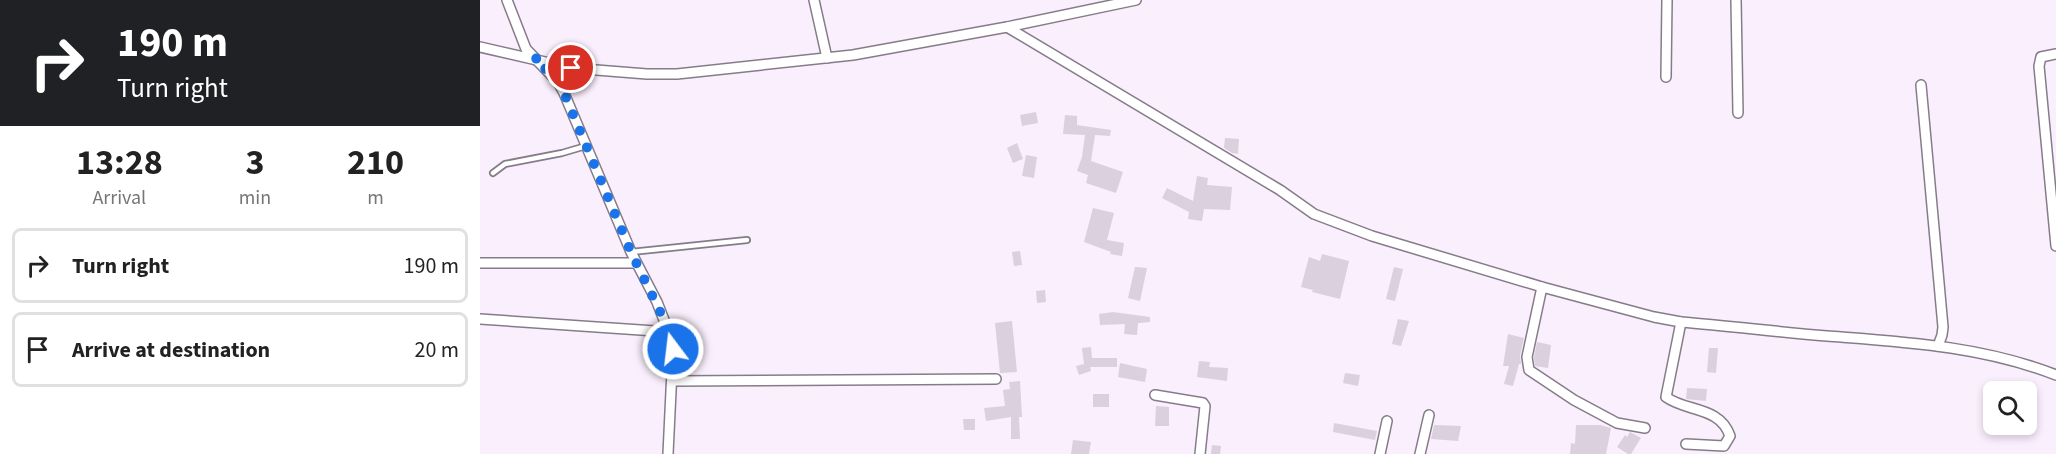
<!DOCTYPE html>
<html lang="en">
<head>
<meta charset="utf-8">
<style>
  :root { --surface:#fff; --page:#f6f6f6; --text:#222; --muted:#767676; --line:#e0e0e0 }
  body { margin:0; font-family:"Source Sans 3",sans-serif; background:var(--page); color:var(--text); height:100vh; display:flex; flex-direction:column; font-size:22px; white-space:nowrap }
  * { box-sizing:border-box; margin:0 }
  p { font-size:20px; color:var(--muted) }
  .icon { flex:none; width:33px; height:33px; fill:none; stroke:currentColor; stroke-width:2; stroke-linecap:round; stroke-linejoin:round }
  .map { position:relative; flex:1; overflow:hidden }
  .details { display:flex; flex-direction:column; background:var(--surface); width:480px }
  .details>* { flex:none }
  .hud { background:#202124; color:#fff; overflow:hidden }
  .fabs { position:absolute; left:1503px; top:381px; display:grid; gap:12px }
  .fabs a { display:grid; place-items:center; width:54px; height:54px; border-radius:9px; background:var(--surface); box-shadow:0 3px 9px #0003; font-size:30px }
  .pin { position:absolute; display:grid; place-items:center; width:51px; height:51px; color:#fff; margin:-26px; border:3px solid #fff; border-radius:50%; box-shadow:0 2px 6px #0007 }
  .me { position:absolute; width:66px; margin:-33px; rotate:345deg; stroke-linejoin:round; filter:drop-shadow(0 0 4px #0008) }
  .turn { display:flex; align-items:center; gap:21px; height:126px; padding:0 18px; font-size:27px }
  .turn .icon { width:78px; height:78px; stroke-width:2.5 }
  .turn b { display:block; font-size:42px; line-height:51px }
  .eta { display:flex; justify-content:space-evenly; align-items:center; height:102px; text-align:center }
  .eta b { font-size:36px; font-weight:700; line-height:42px }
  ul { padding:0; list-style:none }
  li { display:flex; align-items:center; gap:18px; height:75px; margin:0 12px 9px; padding:0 6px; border:3px solid var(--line); border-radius:9px }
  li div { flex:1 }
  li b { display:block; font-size:22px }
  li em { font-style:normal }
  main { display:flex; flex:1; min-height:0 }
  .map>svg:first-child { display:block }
</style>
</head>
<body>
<main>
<section class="details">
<div class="hud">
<div class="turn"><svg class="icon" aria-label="right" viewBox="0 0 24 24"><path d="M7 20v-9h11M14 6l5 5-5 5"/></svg><div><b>190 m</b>Turn right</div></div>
</div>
<div class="eta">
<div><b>13:28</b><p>Arrival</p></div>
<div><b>3</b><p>min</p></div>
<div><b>210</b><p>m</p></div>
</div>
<ul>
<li><svg class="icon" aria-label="right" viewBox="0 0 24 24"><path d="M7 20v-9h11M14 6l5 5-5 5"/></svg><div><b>Turn right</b></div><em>190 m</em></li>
<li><svg class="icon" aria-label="arrive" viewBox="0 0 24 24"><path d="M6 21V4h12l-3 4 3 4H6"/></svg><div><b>Arrive at destination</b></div><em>20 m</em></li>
</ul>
</section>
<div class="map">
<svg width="1576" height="454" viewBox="0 0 1576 454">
  <rect width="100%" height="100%" fill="#faeffd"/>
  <!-- building -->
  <g fill="#dad0de">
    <polygon points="556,112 558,123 542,126 540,115"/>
    <polygon points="585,115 597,116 597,125 631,130 630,136 615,135 611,161 643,172 636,193 606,183 608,175 597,171 602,157 605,135 583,134"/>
    <polygon points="745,138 759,139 758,154 752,153 744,148"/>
    <polygon points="537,143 543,159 533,163 527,148"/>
    <polygon points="546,155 557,157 554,178 542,176"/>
    <polygon points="717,176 728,178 727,185 752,187 750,210 724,209 722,221 708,219 709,212 682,198 687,188 713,201"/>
    <polygon points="613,208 634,213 627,240 644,243 642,256 630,254 631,252 604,242"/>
    <polygon points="540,251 542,265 534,266 532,252"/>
    <polygon points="842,254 869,261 860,299 832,292 833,290 821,287 829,257 840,261"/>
    <polygon points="655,267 667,268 660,301 648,298"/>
    <polygon points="914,267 923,269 915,301 906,299"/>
    <polygon points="565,290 566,302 557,303 556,291"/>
    <polygon points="633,312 670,317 670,322 658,323 657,335 644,334 645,324 620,325 619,314"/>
    <polygon points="918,319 929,321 921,346 912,344"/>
    <polygon points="532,321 537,372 520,373 515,323"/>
    <polygon points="1028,334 1044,338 1040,356 1041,364 1039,364 1033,386 1024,384 1029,366 1023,366"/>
    <polygon points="1057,342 1071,345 1068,368 1055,366 1054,357"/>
    <polygon points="611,347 612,358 637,358 637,367 610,367 611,371 599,375 596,366 604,364 602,348"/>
    <polygon points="1229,348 1238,348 1236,373 1227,372"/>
    <polygon points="719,361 730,362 729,367 748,368 747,381 717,377"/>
    <polygon points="640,363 667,369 665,382 638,377"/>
    <polygon points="865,373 880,375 878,386 863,383"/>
    <polygon points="540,381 542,417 539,417 540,439 531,439 531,417 506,421 504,408 525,406 523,390 530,389 529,382"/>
    <polygon points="1207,388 1227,389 1226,401 1206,399"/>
    <rect x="613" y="394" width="16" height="13"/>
    <polygon points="676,406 689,407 689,426 675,426"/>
    <polygon points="483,419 495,419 495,430 484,430"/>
    <polygon points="854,423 897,431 895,440 853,432"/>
    <polygon points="954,425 981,426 978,441 951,439"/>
    <polygon points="1096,425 1120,425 1131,428 1126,454 1090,454 1091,443 1095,444"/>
    <polygon points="1150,432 1161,438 1151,454 1148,454 1137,447 1145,435 1147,437"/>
    <polygon points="593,440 611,442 609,454 591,454"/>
    <polygon points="732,445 741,446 740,454 731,454"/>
  </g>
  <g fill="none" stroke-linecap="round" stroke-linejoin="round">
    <!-- service casing -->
    <g stroke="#867c89" stroke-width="8">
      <g id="service">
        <polyline points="13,173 25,164 82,153 106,146"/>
        <polyline points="151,252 267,240"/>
      </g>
    </g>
    <!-- minor casing -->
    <g stroke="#867c89" stroke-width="12">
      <g id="minor">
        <polyline points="27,0 46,49 78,82 84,93 151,252 177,302 191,338 193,349 188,454"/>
        <polyline points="334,0 347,58"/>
        <polyline points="1256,0 1258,113"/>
        <path d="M527,27l273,163 34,24 58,22 170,51 112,30 27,5c49,4 97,10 146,14 78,6 155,10 229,39"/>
        <polyline points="0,47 91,68 167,74 197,74 373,55 527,27 656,0"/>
        <polyline points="1576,54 1561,57 1559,66 1576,246"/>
        <polyline points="1186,77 1187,0"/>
        <polyline points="1441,85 1463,327 1462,335 1458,346"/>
        <polyline points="0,263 156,263"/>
        <polyline points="1062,287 1047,357 1049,370 1094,400 1137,423 1165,428"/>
        <polyline points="0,319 190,332"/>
        <path d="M1201,322l-15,75c20,15 54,9 64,39l-6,10 -38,-2"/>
        <polyline points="192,381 516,379"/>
        <polyline points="675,395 723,403 725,406 720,454"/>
        <polyline points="900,454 907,421"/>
        <polyline points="940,454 949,415"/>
      </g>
    </g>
    <!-- service -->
    <use href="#service" stroke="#fff" stroke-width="4.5"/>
    <!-- minor -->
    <use href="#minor" stroke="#fff" stroke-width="9"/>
  </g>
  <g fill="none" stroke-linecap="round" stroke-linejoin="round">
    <!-- route -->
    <polyline stroke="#1a73e8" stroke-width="10" stroke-dasharray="0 18" points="91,68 54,58 78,81 84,93 151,252 186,324 193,349"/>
  </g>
</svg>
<div class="fabs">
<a><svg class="icon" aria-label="search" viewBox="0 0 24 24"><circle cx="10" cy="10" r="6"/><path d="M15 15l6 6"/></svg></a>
</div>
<div class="pin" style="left:91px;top:68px;background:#d93025"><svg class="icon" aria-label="arrive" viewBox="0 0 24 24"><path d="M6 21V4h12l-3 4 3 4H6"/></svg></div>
<svg class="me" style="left:193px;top:349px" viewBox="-20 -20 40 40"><circle r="17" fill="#1a73e8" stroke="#fff" stroke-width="3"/><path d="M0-11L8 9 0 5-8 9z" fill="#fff"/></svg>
</div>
</main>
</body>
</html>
